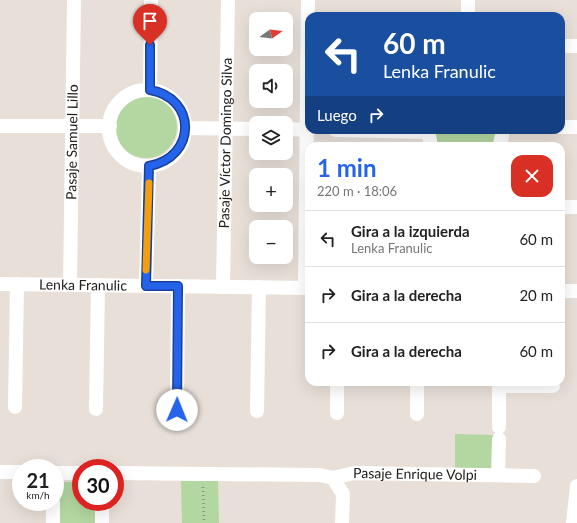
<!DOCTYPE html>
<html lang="es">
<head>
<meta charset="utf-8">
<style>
  :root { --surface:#fff; --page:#f2f2f2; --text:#222; --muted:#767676; --line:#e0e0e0; --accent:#2563eb }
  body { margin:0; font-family:Lato,sans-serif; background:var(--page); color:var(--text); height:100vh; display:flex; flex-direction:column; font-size:15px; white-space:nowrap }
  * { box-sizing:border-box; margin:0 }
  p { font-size:13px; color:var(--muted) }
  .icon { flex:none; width:22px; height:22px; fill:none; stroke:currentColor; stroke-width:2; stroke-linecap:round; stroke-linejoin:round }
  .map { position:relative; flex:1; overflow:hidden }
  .details { position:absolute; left:305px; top:142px; width:260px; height:244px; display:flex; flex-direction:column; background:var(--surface); border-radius:12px; box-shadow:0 4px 16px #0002 }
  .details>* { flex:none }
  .hud { position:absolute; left:305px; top:12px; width:260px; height:122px; border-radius:12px; box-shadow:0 4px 16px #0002; background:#1a4fa0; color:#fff; overflow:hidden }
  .needle { width:26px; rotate:76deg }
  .tools { position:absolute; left:249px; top:12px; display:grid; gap:8px }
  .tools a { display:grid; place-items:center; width:44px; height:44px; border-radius:8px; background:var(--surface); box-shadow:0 4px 16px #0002; font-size:20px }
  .speed { position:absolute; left:12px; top:459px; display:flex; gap:8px; font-size:20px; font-weight:700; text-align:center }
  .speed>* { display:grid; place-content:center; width:52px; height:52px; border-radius:50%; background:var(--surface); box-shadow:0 4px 16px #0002; line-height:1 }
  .speed small { font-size:10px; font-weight:400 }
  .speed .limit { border:6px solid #d22; background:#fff; color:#111 }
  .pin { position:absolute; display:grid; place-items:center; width:34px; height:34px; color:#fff; margin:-41px -17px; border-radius:50% 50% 50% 0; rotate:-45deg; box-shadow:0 0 4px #0007 }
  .pin .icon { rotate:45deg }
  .me { position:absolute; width:44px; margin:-22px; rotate:1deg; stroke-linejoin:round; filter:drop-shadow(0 0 3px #0008) }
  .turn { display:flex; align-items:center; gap:14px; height:84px; padding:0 12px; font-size:18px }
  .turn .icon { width:52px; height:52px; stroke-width:2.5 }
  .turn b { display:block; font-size:28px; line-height:34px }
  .then { display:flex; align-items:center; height:38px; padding:0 12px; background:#0003; gap:8px; font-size:15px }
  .round { display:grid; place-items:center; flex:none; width:42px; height:42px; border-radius:12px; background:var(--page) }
  .headline { display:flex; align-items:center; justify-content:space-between; height:68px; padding:0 12px }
  h1 { font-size:24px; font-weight:700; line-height:30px; color:var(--accent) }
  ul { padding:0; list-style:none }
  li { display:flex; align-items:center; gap:12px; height:56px; padding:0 12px; border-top:1px solid var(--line) }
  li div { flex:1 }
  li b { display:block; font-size:15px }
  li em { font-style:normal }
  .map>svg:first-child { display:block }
</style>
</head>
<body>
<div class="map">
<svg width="577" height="523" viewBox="0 0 577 523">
  <rect width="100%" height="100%" fill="#e8dfd8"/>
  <!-- green -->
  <g fill="#b3d7a0">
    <circle cx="146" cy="127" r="31"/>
    <polygon points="433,130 496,130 492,146 437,146"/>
    <polygon points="455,434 495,435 494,472 455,471"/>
    <polygon points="181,481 218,481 219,523 182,523"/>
    <polygon points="59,482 81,482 81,502 96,502 96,523 59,523"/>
  </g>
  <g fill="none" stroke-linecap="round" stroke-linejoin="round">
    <!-- path -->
    <polyline stroke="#958f8a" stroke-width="2.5" stroke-dasharray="1 3" stroke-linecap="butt" points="203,487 204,523"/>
    <!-- minor -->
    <g stroke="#fff" stroke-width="14">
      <polyline points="468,16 468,0"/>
      <polyline points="561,46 577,46"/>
      <polyline points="150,90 151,0"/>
      <circle cx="147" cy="128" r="38"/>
      <polyline points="0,126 110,126"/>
      <polyline points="561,127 577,127"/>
      <polyline points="185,128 256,129"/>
      <polyline points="286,129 309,130"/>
      <polyline points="335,130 427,132"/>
      <polyline points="428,130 431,146"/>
      <polyline points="500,146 503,130"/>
      <polyline points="561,207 577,207"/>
      <path id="s1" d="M0,284l309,4"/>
      <path id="s2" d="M70,285l4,-285"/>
      <polyline points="146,286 149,166"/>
      <path id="s3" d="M223,287l5,-287"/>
      <polyline points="305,288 308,0"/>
      <polyline points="561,291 577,291"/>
      <polyline points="499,386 553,386"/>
      <polyline points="15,407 17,284"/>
      <polyline points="96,409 98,285"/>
      <polyline points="177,410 178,286"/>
      <polyline points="257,411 259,287"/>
      <polyline points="337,413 337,382"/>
      <polyline points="417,414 417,382"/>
      <polyline points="499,427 499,382"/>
      <polyline points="0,472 21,472"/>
      <polyline points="55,473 81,473"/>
      <path id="s4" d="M115,473l205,2 13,3 21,-5 180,3"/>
      <polyline points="498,475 499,439"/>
      <polyline points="333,478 343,494 342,523"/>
      <polyline points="53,523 53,502"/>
      <polyline points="102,523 102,502"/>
      <polyline points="573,523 577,486"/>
    </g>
  </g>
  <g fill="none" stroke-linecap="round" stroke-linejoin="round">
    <!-- route casing -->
    <g stroke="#184099" stroke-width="10">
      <path id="route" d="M150,45v45c47,8 47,67 -1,76l-3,120h32l-1,124"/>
    </g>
    <!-- route -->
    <use href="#route" stroke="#2563eb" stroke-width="7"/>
    <!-- slow -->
    <polyline stroke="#f59e0b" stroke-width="7" points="146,270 149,183"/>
  </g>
  <g text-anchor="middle" stroke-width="3" stroke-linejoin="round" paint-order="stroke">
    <!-- street labels -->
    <g font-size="14" fill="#23201e" stroke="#fff">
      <text dy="5" stroke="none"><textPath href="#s2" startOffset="143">Pasaje Samuel Lillo</textPath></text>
      <text dy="5" stroke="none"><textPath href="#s3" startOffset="144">Pasaje Víctor Domingo Silva</textPath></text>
      <text dy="5" stroke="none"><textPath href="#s1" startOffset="83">Lenka Franulic</textPath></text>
      <text dy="5" stroke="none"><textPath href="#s4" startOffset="301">Pasaje Enrique Volpi</textPath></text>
    </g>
  </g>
</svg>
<div class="tools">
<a><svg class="needle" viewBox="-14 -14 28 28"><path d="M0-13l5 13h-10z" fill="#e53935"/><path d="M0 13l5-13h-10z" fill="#767676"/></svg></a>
<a><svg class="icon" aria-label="sound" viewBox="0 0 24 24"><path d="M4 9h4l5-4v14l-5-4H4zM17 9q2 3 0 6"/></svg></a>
<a><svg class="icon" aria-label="layers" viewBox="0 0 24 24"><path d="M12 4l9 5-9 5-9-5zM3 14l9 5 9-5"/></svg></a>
<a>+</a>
<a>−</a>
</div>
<div class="speed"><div>21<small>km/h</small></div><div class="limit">30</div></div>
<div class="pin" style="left:150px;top:45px;background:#d93025"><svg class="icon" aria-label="arrive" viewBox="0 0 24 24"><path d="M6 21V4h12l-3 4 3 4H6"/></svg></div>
<svg class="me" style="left:177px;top:410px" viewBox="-20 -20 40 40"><circle r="19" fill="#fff"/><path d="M0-13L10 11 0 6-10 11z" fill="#2563eb"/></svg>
<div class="hud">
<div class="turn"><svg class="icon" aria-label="left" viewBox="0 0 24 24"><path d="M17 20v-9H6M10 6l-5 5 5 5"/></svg><div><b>60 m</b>Lenka Franulic</div></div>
<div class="then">Luego<svg class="icon" aria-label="right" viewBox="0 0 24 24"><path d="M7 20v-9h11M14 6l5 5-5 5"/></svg></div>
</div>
<section class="details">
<div class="headline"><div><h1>1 min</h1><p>220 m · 18:06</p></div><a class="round" style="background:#d93025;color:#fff"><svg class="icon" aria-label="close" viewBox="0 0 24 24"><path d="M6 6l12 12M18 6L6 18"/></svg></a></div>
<ul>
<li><svg class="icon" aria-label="left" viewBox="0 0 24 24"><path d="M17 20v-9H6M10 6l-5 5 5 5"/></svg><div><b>Gira a la izquierda</b><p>Lenka Franulic</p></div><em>60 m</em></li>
<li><svg class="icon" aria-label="right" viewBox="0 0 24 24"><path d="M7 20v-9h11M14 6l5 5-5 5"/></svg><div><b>Gira a la derecha</b></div><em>20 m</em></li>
<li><svg class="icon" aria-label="right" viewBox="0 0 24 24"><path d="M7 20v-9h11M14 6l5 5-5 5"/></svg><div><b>Gira a la derecha</b></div><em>60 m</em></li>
</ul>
</section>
</div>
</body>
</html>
